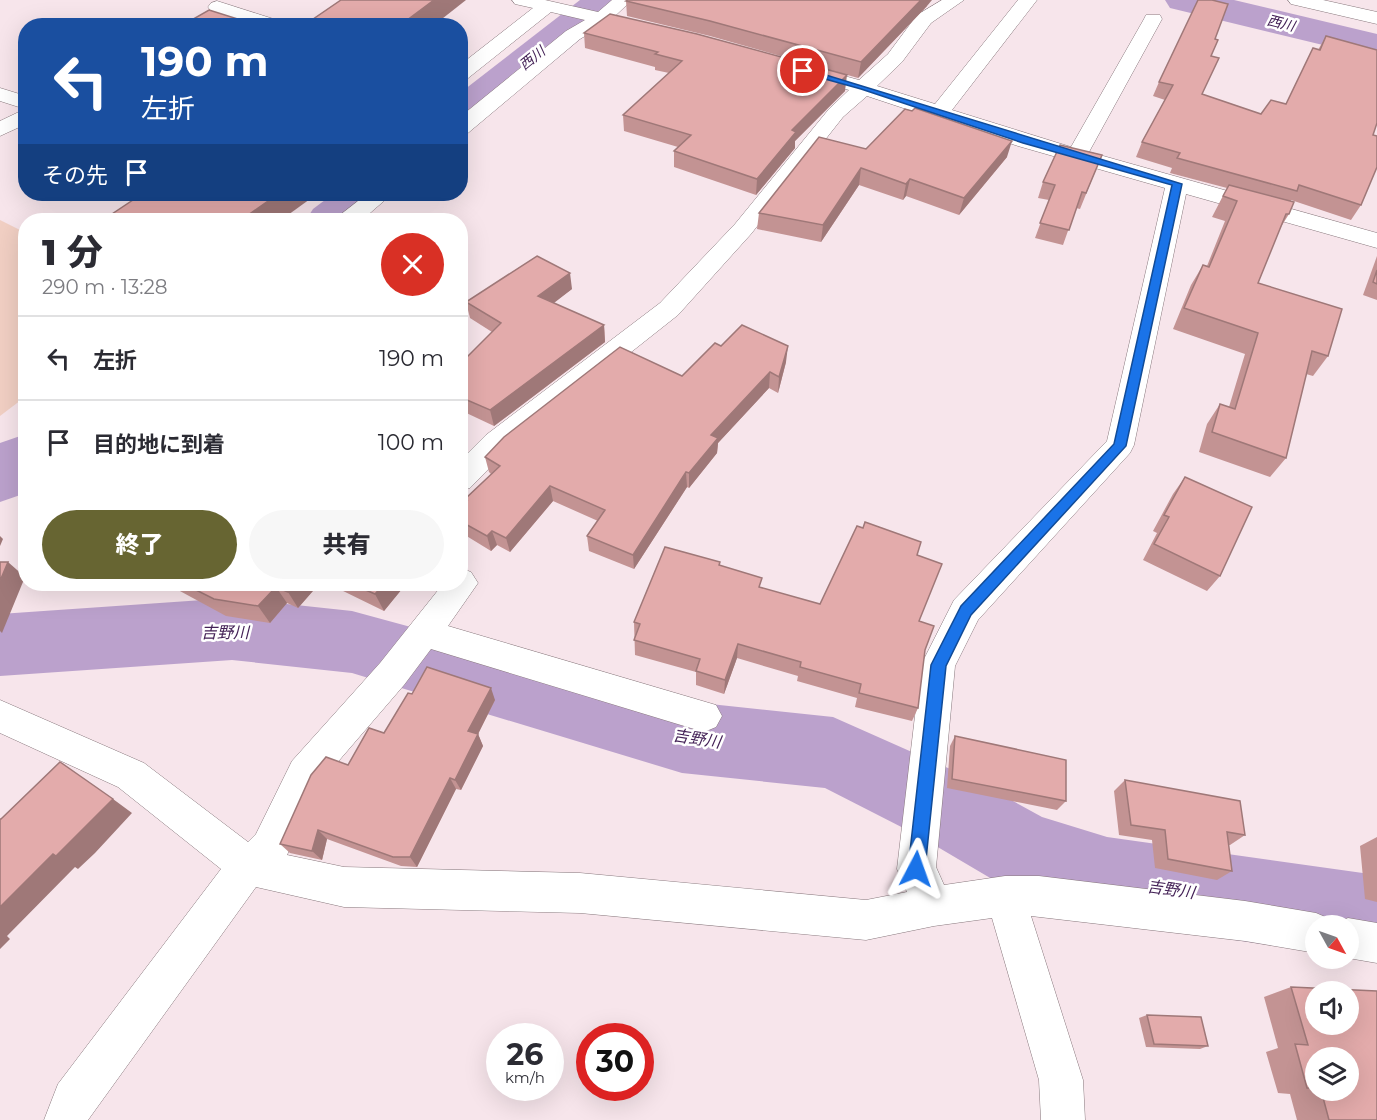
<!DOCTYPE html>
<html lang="ja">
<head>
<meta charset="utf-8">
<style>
  :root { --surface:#fff; --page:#f7f7f7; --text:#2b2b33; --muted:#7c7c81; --line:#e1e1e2; --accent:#676532 }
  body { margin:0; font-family:Montserrat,"Noto Sans JP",sans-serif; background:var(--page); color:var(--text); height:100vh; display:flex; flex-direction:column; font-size:22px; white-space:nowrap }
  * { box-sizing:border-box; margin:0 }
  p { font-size:20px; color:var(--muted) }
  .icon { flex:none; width:33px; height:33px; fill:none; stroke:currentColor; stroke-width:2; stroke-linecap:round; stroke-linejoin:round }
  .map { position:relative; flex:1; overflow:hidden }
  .sheet { position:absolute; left:18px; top:213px; width:450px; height:378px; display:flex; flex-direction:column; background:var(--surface); border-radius:24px; box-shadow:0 6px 24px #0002 }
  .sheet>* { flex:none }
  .top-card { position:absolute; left:18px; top:18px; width:450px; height:183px; border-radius:24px; box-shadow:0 6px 24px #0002; background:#1a4fa0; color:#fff; overflow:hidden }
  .needle { width:39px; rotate:130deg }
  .buttons { position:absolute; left:1305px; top:915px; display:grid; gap:12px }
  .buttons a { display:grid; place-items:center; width:54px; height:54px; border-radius:50%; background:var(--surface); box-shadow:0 6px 24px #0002; font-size:30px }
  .speed { position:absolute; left:486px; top:1023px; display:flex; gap:12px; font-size:30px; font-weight:700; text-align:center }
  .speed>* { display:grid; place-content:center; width:78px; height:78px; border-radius:50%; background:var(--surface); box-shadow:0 6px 24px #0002; line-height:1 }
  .speed small { font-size:15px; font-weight:400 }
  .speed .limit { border:9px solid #d22; background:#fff; color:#111 }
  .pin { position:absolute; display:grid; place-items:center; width:51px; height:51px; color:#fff; margin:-26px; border:3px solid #fff; border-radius:50%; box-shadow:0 2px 6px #0007 }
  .me { position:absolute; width:66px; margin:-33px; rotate:4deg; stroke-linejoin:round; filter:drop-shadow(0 0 4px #0008) }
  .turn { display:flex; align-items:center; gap:21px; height:126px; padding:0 24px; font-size:27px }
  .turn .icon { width:78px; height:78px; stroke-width:2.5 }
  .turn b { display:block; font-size:42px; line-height:51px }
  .then { display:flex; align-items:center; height:57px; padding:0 24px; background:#0003; gap:12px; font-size:22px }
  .round { display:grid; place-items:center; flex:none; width:63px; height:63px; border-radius:32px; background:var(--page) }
  .headline { display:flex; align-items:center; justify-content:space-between; height:102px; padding:0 24px }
  h1 { font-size:36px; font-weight:800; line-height:45px }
  .cta { display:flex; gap:12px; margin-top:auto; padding:12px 24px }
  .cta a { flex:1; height:69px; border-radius:36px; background:var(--accent); color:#fff; font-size:24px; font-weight:800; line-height:69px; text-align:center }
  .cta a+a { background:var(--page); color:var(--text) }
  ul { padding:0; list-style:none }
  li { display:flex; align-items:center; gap:18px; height:84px; padding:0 24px; border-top:2px solid var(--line) }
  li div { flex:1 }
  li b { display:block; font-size:22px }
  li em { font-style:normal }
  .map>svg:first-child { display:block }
</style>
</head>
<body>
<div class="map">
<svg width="1377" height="1120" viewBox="0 0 1377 1120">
  <rect width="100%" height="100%" fill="#f7e5eb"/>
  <!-- green -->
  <polygon fill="#f1cfc3" points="0,220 26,233 25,397 0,416"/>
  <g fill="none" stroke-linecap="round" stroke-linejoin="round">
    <!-- river -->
    <g fill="#bba1cc" fill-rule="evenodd">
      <polygon points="580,0 623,0 618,8 476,125 460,128 460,93"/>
      <polygon points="1165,0 1234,0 1377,34 1377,58 1170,8"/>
      <polygon points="333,194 386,194 379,204 361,220 306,220 313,209"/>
      <polygon points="26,434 26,493 0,502 0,443"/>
      <polygon points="232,598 352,611 682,701 833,717 975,780 1042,817 1107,837 1377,875 1377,961 1348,957 1348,926 1316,926 1316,952 1107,921 997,882 919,836 825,788 682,773 352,673 232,660 0,676 0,614"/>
    </g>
    <!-- street casing -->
    <g stroke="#88787d" stroke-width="1">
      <g id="street">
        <polygon points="512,0 545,0 598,12 612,0 632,0 615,16 650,24 652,28 650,32 643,34 604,25 580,39 468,133 460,134 460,117 566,31 585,20 551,12 467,79 460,81 460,65 533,8 515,4"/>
        <polygon points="942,0 964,0 931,23 902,62 877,86 935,104 1018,0 1037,0 952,110 1071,147 1144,19 1146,15 1160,15 1162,19 1089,152 1377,233 1377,248 1186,194 1134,445 1130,453 978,620 955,666 936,867 944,885 1005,876 1039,876 1245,901 1316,913 1330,919 1333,925 1348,918 1377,923 1377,963 1348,958 1348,926 1316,926 1316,953 1245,941 1031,916 1083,1080 1085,1120 1041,1120 1039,1080 992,918 934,926 866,940 580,913 344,907 256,887 88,1120 44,1120 58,1084 221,869 118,787 0,733 0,700 144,763 248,842 256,834 292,761 380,663 443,584 460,584 460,568 471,572 478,583 448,626 716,705 722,716 716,727 704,732 431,649 404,685 318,785 287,855 344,867 580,873 866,900 907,892 897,869 921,665 954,600 1107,441 1165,188 1018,146 867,96 843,117 751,234 678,315 506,451 470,488 460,491 460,461 486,435 660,303 735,224 829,109 849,90 797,75 794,71 797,67 804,65 859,80 888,54 917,15"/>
        <polygon points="217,1 283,22 285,26 256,26 211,11 208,7 211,3"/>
        <polygon points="0,88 26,96 26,124 0,136 0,121 25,109 0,101"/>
        <polygon points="367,194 392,194 362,220 337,220 340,215"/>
      </g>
    </g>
    <!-- secondary casing -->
    <g stroke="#88787d" stroke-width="1">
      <polygon id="secondary" points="1288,0 1323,0 1377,12 1377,24 1291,4"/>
    </g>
    <!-- street -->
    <use href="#street" fill="#fff" fill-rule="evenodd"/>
    <!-- secondary -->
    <use href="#secondary" fill="#fff" fill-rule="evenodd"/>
  </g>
  <!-- wall -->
  <g fill="#c39393" fill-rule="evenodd">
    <polygon points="626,1 927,6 858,78 710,36 627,16"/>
    <polygon points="584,33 845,91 795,141 795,148 756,195 674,167 674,151 678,147 624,131 623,115 669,73 655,70 655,67 585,48"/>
    <polygon points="1326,36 1373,135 1361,205 1351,220 1291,200 1289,214 1279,230 1258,283 1328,356 1313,376 1306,374 1286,458 1270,477 1199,452 1207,424 1220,404 1229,407 1245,354 1173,329 1191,285 1203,265 1207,266 1225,221 1212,217 1227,188 1170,173 1172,168 1136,157 1142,142 1165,100 1153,96 1159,82 1215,39 1202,94 1261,114 1286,104 1313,48 1318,50"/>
    <polygon points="866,149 1007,157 959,215 906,196 903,200 859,185 821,242 757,229 759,213"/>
    <polygon points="1102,155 1080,209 1076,208 1063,245 1035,238 1049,200 1038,198 1043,182"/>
    <polygon points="112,194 317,194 131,201"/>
    <polygon points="1377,256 1377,300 1363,295"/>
    <polygon points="572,289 553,303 604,325 605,342 494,426 460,410 460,364 492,332 470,318 466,302"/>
    <polygon points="721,346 786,362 778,393 769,388 718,443 717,453 689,488 687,487 634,569 589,551 587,536 598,521 553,501 510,552 497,545 491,551 460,532 460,508 465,503 464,500 491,474 489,472 485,457 682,376"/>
    <polygon points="1185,477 1220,576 1207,591 1143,560 1157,533 1153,531 1173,494"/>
    <polygon points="917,555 919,621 925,650 918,708 912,721 855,707 857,698 797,681 798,676 737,658 724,694 696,685 696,672 635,655 634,622 720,566 761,588 820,604"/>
    <polygon points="129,584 142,584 138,588"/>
    <polygon points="167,584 319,584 298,608 287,603 270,623 226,616"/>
    <polygon points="320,584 406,584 384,611 339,589 337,591"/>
    <polygon points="412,694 495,700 478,734 483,746 461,790 456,789 417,867 401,866 327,839 322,860 290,853 280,844 348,765 384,733"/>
    <polygon points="955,736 1066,801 1057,810 947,788 950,746"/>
    <polygon points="1125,780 1245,835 1230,845 1228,845 1232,871 1217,880 1155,868 1152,840 1119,835 1114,791"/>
    <polygon points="1377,837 1377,902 1365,899 1360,846"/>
    <path d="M1291,987l86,133h-80l-7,-26 -12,-1 -12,-41 12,-4 -14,-51zM1316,1058l32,32h-32z"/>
    <polygon points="1147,1015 1208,1046 1200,1049 1146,1047 1139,1018"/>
  </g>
  <!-- shaded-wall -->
  <g fill="#9f7878">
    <polygon points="434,0 466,0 433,26 399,26"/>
    <polygon points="921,0 932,0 927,6 858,78 861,62"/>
    <polygon points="847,75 845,91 795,141 795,148 756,195 757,179 792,130"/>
    <polygon points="1012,141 1007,157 959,215 964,198"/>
    <polygon points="861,168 859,185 821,242 823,225"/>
    <polygon points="910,179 906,196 903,200 906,184"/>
    <polygon points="278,194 317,194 281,220 241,220"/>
    <polygon points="570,273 572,289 541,313 538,296"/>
    <polygon points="604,325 605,342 494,426 490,410"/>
    <polygon points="788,346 786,362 778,393 779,377"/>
    <polygon points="770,372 769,388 718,443 717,453 689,488 689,473 711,435"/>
    <polygon points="686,472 687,487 634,569 633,555"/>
    <polygon points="550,486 553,501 510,552 506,538"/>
    <polygon points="492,531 497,545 491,551 487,536"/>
    <polygon points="0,536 3,539 0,546"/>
    <polygon points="8,562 25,577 2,633 0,631 0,581"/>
    <polygon points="134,584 142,584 138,588"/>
    <polygon points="295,584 319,584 298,608 288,592"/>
    <polygon points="333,584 335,584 339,589 337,591"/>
    <polygon points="384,584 406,584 384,611 375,594"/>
    <polygon points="276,587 287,603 270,623 258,606"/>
    <polygon points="738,644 737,658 724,694 725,680"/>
    <polygon points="491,688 495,700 474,742 468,731"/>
    <polygon points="478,734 483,746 461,790 455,780"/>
    <polygon points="450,778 456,789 417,867 410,857"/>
    <polygon points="113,799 132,813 95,853 78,869 75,867 7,936 10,939 0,949 0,907 53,854"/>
    <polygon points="318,830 327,839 322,860 312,851"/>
  </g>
  <!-- building -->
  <g fill="#e3abab" stroke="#9f7878" stroke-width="1.5" fill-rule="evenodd">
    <polygon points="341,0 434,0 399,26 303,26"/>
    <polygon points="628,0 921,0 861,62 710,21 626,1"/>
    <polygon points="1198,0 1212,0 1228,4 1215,39 1218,40 1211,56 1219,58 1202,94 1261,114 1271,100 1286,104 1313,48 1320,50 1326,36 1377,50 1377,123 1373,135 1377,136 1377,167 1361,205 1299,185 1297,191 1177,158 1180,153 1142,142 1173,85 1159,82"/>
    <polygon points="209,10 260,26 181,26"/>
    <polygon points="610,14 697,34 847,75 792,130 796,132 757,179 674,151 691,135 623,115 682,61 655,54 658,52 584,33"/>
    <polygon points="915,108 1012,141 964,198 910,179 906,184 861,168 823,225 759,213 819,137 866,149 905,109 912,111"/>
    <polygon points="1060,145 1102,155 1086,193 1082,192 1069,230 1040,223 1055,185 1043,182"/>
    <polygon points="1229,185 1294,202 1289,214 1286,214 1258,283 1342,309 1328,356 1312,351 1286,458 1212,432 1220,404 1235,409 1258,333 1184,308 1203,265 1209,267 1237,201 1223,196"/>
    <polygon points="142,194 278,194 241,220 103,220"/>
    <polygon points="537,256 570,273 538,296 604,325 490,410 460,397 460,364 501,323 466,302"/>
    <polygon points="1377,270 1377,284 1373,282"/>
    <polygon points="742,325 788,346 779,377 770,372 711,435 718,438 689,473 686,472 633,555 587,536 605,510 550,486 506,538 492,531 487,536 460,521 460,508 467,501 464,500 500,466 485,457 504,437 620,347 682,376 715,343 721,346"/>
    <polygon points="1185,477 1252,507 1220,576 1154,544 1169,517 1164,515"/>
    <polygon points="865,522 921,542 917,555 942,564 919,621 934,626 925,650 918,708 859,693 861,684 800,667 801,662 738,644 725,680 696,671 700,659 634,640 640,624 634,622 665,547 720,562 719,565 762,578 759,587 820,604 857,526 863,528"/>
    <polygon points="0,562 8,562 0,581"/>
    <polygon points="184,584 295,584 288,592 276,587 258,606 214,599"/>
    <polygon points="352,584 384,584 375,594"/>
    <polygon points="427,667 491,688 468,731 478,734 455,780 450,778 410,857 393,857 318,830 312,851 280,844 311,775 326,757 348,765 369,728 384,733 408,693 412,694"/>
    <polygon points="955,736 1066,760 1066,801 952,779"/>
    <polygon points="60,762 113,799 56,856 53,854 0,907 0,819 1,819"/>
    <polygon points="1125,780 1240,801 1245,835 1227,832 1232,871 1168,859 1165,830 1131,825"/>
    <path d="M1291,987l86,4v129h-48l-8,-30h27v-32h-32v30h-9l-12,-44 13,1zM1316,992h32v32h-32z"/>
    <polygon points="1147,1015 1201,1017 1208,1046 1154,1044"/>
  </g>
  <!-- route -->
  <polygon fill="#1a73e8" stroke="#114b97" stroke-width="1.5" points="803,68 1182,184 1126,446 971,615 946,666 925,869 922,875 916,877 911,875 908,869 931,665 961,606 1114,444 1172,185 1023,143 861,89 800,72 799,71"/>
  <g text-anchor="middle" stroke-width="5" stroke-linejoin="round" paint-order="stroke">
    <!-- far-water labels -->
    <g font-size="14" font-style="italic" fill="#432156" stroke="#fff">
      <text transform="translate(1281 23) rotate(14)" y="5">西川</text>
      <text transform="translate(532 58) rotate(-39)" y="5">西川</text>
    </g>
    <!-- water labels -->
    <g font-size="16" font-style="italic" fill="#432156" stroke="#fff">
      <text x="225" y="638">吉野川</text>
      <text transform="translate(697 738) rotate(9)" y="6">吉野川</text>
      <text transform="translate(1171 889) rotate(8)" y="6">吉野川</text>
    </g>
  </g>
</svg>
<div class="buttons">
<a><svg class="needle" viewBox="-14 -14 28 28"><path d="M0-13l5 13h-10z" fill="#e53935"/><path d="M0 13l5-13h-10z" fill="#7c7c81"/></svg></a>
<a><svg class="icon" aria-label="sound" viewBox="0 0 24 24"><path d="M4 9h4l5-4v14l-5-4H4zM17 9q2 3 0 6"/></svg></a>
<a><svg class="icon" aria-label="layers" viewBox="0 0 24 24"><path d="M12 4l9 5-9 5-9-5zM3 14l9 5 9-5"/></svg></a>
</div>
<div class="speed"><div>26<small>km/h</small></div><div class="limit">30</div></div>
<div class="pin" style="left:803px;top:71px;background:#d93025"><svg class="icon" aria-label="arrive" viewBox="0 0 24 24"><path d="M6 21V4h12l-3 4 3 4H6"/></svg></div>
<svg class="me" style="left:916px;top:869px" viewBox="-20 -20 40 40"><path d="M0-17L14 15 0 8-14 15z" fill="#1a73e8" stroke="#fff" stroke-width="4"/></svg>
<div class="top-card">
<div class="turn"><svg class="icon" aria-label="left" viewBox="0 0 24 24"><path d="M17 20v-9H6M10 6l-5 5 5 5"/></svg><div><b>190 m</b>左折</div></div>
<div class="then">その先<svg class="icon" aria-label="arrive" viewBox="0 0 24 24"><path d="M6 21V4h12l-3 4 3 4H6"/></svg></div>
</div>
<section class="sheet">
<div class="headline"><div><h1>1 分</h1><p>290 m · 13:28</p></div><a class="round" style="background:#d93025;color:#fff"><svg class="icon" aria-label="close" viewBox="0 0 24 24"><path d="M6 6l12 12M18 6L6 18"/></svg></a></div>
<ul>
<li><svg class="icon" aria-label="left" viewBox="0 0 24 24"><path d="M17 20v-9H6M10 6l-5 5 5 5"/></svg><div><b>左折</b></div><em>190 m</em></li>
<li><svg class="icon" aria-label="arrive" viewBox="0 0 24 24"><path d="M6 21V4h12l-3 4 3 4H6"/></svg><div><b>目的地に到着</b></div><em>100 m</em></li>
</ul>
<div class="cta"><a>終了</a><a>共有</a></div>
</section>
</div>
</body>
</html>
